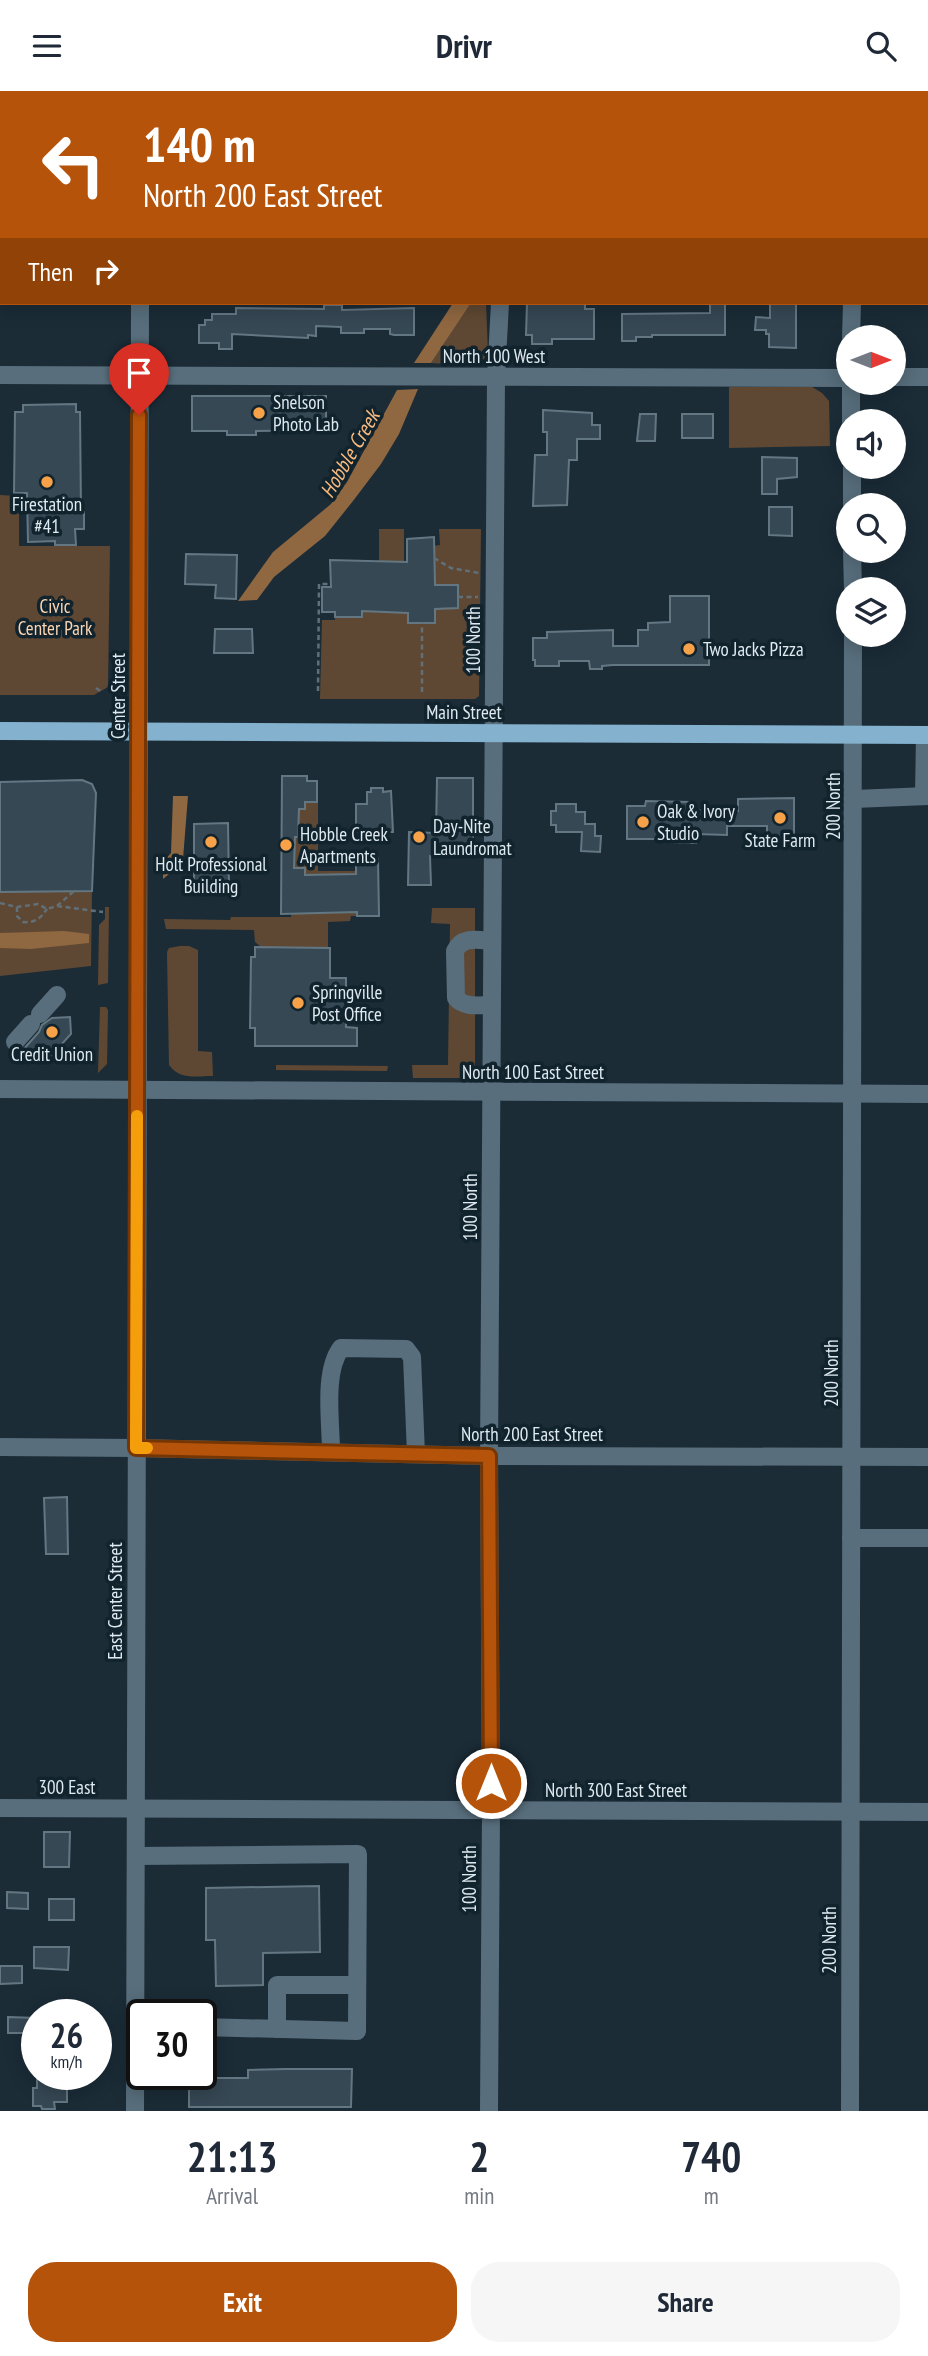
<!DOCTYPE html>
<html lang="en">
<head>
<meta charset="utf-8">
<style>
  :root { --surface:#fff; --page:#f6f6f7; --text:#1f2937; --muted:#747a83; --accent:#b45309 }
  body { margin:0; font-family:"PT Sans Narrow",sans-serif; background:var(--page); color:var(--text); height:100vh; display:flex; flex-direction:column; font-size:26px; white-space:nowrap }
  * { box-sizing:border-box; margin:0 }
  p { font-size:23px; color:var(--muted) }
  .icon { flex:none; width:38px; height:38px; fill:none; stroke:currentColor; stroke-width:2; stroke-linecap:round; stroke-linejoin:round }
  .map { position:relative; height:2020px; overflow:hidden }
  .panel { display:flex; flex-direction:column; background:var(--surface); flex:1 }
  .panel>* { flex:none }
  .guide { position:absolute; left:0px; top:0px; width:929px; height:214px; box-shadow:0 4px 18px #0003; background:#b45309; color:#fff; overflow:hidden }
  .needle { width:46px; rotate:90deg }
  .buttons { position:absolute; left:836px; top:234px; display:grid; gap:14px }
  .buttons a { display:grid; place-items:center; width:70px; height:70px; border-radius:50%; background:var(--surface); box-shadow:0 4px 18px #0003; font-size:35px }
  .speed { position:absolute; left:21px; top:1908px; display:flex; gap:14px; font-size:35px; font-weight:700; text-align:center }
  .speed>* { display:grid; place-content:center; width:91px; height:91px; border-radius:50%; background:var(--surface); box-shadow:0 4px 18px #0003; line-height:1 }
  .speed small { font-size:18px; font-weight:400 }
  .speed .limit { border:4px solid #111; border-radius:10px; background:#fff; color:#111 }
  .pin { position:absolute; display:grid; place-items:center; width:60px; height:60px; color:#fff; margin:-72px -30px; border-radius:50% 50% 50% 0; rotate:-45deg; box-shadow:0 0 7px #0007 }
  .pin .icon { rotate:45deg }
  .me { position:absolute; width:77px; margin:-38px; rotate:0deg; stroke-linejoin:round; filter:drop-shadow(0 0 5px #0008) }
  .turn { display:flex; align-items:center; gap:24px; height:147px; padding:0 28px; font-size:32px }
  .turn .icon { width:91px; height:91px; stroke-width:2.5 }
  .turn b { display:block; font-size:49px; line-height:60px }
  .then { display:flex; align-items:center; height:66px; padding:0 28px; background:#0003; gap:14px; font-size:26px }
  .eta { display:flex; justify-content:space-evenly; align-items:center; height:119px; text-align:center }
  .eta b { font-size:42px; font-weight:800; line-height:49px }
  .primary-button { display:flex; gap:14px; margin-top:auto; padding:14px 28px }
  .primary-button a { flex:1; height:80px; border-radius:28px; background:var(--accent); color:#fff; font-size:28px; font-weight:800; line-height:80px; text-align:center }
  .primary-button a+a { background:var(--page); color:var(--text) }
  header { display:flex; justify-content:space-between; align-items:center; height:91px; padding:0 28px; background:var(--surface); font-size:32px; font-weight:800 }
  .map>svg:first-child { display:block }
</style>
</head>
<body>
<header><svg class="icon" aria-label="menu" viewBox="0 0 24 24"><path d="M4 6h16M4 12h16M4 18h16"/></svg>Drivr<svg class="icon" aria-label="search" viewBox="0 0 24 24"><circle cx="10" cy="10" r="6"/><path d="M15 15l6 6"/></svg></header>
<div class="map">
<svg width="928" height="2020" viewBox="0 0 928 2020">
  <rect width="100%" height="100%" fill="#1b2c37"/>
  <!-- green -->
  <g fill="#5f4833">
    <polygon points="471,212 486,212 488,263 482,271 469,274 431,272"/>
    <polygon points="812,296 822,302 829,310 830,355 729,357 729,296"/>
    <polygon points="0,404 17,405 19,409 19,455 110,455 108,596 94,604 0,604"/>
    <polygon points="379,438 404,438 404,471 379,470"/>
    <polygon points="439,438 481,438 479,605 475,608 320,608 322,529 335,529 335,526 362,526 363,520 408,522 408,532 435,532 434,455 440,454"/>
    <polygon points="305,711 318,711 318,780 356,780 357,825 351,825 350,830 328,831 328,857 261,856 255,851 254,839 166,838 164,828 230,829 231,826 291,826 291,804 305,786 305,777 294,777 291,746 298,746 298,738 293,718 305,718"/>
    <polygon points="92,800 91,875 0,885 0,801"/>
    <polygon points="105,816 109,816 108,892 98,894 99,834 105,828"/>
    <polygon points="432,817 475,817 475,986 470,987 413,987 412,974 448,974 450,833 431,832"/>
    <path d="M180,855h9l9,4v101l14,1 1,24c-18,0 -33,4 -44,-11l-2,-113 2,-4z"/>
    <polygon points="100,916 106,916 108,919 107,973 98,982"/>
    <polygon points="276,974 388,975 387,980 276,979"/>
  </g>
  <!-- water -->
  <g fill="#8f6741">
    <polygon points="453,212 471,212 431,272 414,272"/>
    <polygon points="418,298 399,343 381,373 353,410 325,445 274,486 257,509 238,510 273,461 331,413 347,391 397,299"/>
    <polygon points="173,705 188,705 183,768 180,774 163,788 163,771 171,762"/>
    <polygon points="64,840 89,843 89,852 31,858 0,857 0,842"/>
  </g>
  <!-- building -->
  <g fill="#364854" stroke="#637783" stroke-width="2">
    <polygon points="527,212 585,212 585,218 594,218 594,248 552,248 552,253 532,253 532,244 526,244"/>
    <polygon points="770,212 796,212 796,257 769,256 769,243 766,243 766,239 755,239 756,226 770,227"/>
    <polygon points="710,213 725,213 725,244 652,244 652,246 636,246 636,250 622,250 622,223 710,222"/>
    <polygon points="324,214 342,214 342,219 414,217 414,244 394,244 390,243 390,238 364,238 364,242 341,242 341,236 316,235 316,245 308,244 308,247 232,243 232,258 219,258 219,252 199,252 199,234 205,234 205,229 212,229 212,223 236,223 236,217 324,218"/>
    <polygon points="192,305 326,305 326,339 256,340 256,344 227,344 227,340 192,340"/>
    <polygon points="76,313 76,321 80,321 81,421 84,421 84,438 75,438 76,454 55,454 55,450 28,451 27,402 14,402 15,321 23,321 23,314"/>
    <polygon points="543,319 592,322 592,334 600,334 600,348 577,348 577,369 569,369 567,414 533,415 535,364 547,364 547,341 543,341"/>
    <polygon points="640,323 656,323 655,350 637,350"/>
    <rect x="682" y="323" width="31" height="24"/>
    <polygon points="762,366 797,367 797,386 777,388 777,403 762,403"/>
    <polygon points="769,416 792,416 792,445 769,444"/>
    <polygon points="434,446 435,494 458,494 458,517 435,518 435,532 408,532 408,522 362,520 362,526 335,526 335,521 322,521 322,496 331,496 330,469 407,471 407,448"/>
    <polygon points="186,463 237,464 236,508 215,507 216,494 185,493"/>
    <polygon points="670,505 709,505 709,574 613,574 602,575 602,578 590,578 589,570 559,570 559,575 535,575 535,569 533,569 533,547 547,547 547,541 613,539 613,555 638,555 638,539 648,539 648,532 670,531"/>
    <polygon points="215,538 252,538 253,562 214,562"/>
    <polygon points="282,685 307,685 307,690 317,690 317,711 305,711 305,718 299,718 298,746 295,746 294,777 305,777 305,784 356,783 356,768 378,768 379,825 357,825 357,821 281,823"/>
    <polygon points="437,687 473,687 473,766 430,765 431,794 408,794 409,741 436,742"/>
    <polygon points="82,689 92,693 96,702 92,800 0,801 0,691"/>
    <polygon points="371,697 383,697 383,701 391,700 393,741 356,741 356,713 367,713 367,701 371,701"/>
    <polygon points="794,707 794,748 767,748 767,735 727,735 727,744 696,743 696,752 668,751 669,748 627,748 627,715 645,715 646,710 690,711 690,719 738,720 738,708"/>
    <polygon points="556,713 576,713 576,721 585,721 585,733 595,733 595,745 601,745 600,761 581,760 582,741 556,741 556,734 551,734 551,720 556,720"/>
    <polygon points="228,732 229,794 194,794 194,733"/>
    <polygon points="255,856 330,857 330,887 346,887 346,936 357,937 357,955 255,955 255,937 250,937 251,866 255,866"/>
    <polygon points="70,926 71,943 51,965 22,963 22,960 39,941 42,934 52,927"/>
    <polygon points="67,1406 68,1463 46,1463 44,1407"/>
    <polygon points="44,1741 70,1741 69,1776 44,1776"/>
    <polygon points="319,1795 320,1861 263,1862 263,1894 216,1895 215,1849 206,1849 206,1797"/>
    <polygon points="7,1801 28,1802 28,1818 7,1817"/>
    <rect x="49" y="1808" width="25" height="21"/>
    <polygon points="34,1856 69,1856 68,1879 34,1877"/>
    <polygon points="0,1875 22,1875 22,1892 0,1893"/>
    <polygon points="8,1926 37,1927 37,1942 8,1942"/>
    <polygon points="286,1978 352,1978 351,2016 189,2016 189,1987 248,1987 248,1979"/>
    <polygon points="37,1983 62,1983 62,1996 67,1997 67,2011 54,2011 55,2018 42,2018 41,2015 33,2015 33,1997 37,1997"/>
  </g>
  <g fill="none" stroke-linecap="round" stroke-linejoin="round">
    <!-- path -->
    <g stroke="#606f78" stroke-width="2.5" stroke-dasharray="5 3.5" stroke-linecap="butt">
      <polyline points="434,467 451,477 479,482"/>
      <polyline points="458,506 478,506"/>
      <polyline points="96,597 102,601"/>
      <polyline points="318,600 319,493 331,493"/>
      <polyline points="422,601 422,532"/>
      <polyline points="0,812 17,816 38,813 47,818 57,815 103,821"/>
      <polyline points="57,815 74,800"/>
      <path d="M17,816v9l6,6c12,1 17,-3 24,-13"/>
    </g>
    <!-- minor -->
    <g stroke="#586e7c" stroke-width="18">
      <polyline points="140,2 140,0"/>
      <polyline points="618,2 619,0"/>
      <polyline points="854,2 854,0"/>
      <polyline points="851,247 852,212"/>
      <polyline points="0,284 849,287"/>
      <polyline points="894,286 928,286"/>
      <polyline points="851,292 851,331"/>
      <polyline points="852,376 852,415"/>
      <polyline points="852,460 853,499"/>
      <polyline points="924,705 925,644"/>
      <polyline points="854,708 928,705"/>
      <path d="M491,914c-12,0 -26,3 -35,-7l-1,-47c7,-15 23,-11 37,-10"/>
      <polyline points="40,923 57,904"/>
      <polyline points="15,951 31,933"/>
      <polyline points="0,998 928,1003"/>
      <polyline points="0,1356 136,1357 489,1365 928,1366"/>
      <path d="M331,1361c0,-30 -8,-80 10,-104l65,1 6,8 4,97"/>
      <polyline points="851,1447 928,1447"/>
      <polyline points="0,1717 928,1721"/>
      <polyline points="136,1765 358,1763 357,1940 201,1936"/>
      <polyline points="277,1938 277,1894 357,1894"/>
      <polyline points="135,2020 140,212"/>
      <polyline points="489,2020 491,1719 489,1365 496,287 500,212"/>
      <polyline points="850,2020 853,544"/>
    </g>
    <!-- major -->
    <polyline stroke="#84b2ce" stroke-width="18" points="0,640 928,644"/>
  </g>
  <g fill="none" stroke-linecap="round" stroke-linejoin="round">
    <!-- route casing -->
    <g stroke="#753606" stroke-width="18">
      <polyline id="route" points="139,324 136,1357 489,1365 491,1692"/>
    </g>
    <!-- route -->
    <use href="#route" stroke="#b45309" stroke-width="12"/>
    <!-- slow -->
    <polyline stroke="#f59e0b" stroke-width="12" points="137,1025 136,1357 147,1357"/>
  </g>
  <!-- markers -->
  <g fill="#f7a248" stroke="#11232d" stroke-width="2.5">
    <circle cx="259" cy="322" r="7"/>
    <circle cx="47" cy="391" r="7"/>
    <circle cx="689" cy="558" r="7"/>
    <circle cx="780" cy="727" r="7"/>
    <circle cx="643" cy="731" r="7"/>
    <circle cx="419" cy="746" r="7"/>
    <circle cx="211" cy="751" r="7"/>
    <circle cx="286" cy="754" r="7"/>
    <circle cx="298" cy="912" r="7"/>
    <circle cx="52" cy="941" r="7"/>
  </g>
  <g text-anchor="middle" stroke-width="7" stroke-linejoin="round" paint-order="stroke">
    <!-- street labels -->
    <g font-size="19" fill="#dee9f0" stroke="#11232d">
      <text x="494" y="272">North 100 West</text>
      <text transform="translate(473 549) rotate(-90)" y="7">100 North</text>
      <text transform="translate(118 605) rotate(-90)" y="7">Center Street</text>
      <text x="464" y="628">Main Street</text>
      <text transform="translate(833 715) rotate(-90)" y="7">200 North</text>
      <text x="533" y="988">North 100 East Street</text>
      <text transform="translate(470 1116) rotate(-90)" y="7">100 North</text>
      <text transform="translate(831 1282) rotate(-90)" y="7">200 North</text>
      <text x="532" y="1350">North 200 East Street</text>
      <text transform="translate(115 1510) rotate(-90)" y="7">East Center Street</text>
      <text x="67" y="1703">300 East</text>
      <text x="616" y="1706">North 300 East Street</text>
      <text transform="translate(469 1788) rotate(-90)" y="7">100 North</text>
      <text transform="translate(829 1849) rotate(-90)" y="7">200 North</text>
    </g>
    <!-- poi labels -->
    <g font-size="19" fill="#dee9f0" stroke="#11232d" text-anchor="start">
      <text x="273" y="318">Snelson<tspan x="273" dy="22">Photo Lab</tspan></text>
      <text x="47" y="420" text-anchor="middle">Firestation<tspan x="47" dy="22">#41</tspan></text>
      <text x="703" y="565">Two Jacks Pizza</text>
      <text x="657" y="727">Oak &amp; Ivory<tspan x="657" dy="22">Studio</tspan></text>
      <text x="433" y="742">Day-Nite<tspan x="433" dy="22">Laundromat</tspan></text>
      <text x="300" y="750">Hobble Creek<tspan x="300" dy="22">Apartments</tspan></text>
      <text x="780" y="756" text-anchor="middle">State Farm</text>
      <text x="211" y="780" text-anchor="middle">Holt Professional<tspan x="211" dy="22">Building</tspan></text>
      <text x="312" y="908">Springville<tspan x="312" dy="22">Post Office</tspan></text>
      <text x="52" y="970" text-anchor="middle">Credit Union</text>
    </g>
    <!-- park labels -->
    <g font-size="19" fill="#fcd6b3" stroke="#11232d">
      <text x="55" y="522">Civic<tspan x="55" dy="22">Center Park</tspan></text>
    </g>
    <!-- water labels -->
    <g font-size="21" font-style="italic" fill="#f8ba7f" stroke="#11232d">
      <text transform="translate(350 363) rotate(-60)" y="7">Hobble Creek</text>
    </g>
  </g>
</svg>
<div class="buttons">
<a><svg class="needle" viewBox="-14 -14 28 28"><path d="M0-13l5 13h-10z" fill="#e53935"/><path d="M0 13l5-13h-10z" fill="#747a83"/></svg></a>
<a><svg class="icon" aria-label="sound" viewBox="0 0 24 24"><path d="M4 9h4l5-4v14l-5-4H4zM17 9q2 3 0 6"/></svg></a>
<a><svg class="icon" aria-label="search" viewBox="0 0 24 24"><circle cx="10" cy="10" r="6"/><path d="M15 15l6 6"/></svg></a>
<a><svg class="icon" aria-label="layers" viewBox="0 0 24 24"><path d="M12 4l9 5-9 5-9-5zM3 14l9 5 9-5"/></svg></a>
</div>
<div class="speed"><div>26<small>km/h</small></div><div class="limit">30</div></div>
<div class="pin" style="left:139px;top:324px;background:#d93025"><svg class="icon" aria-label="arrive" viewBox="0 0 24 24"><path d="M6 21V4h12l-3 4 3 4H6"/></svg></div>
<svg class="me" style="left:491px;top:1692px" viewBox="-20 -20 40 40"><circle r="17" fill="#b45309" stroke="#fff" stroke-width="3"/><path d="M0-11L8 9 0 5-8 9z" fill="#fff"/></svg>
<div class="guide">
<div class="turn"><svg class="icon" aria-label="left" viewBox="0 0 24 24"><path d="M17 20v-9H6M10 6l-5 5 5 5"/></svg><div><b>140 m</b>North 200 East Street</div></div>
<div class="then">Then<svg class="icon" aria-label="right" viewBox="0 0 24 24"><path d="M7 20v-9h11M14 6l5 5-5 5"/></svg></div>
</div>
</div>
<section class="panel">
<div class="eta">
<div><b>21:13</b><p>Arrival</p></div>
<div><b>2</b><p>min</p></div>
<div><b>740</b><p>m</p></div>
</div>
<div class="primary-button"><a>Exit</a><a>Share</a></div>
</section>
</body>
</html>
